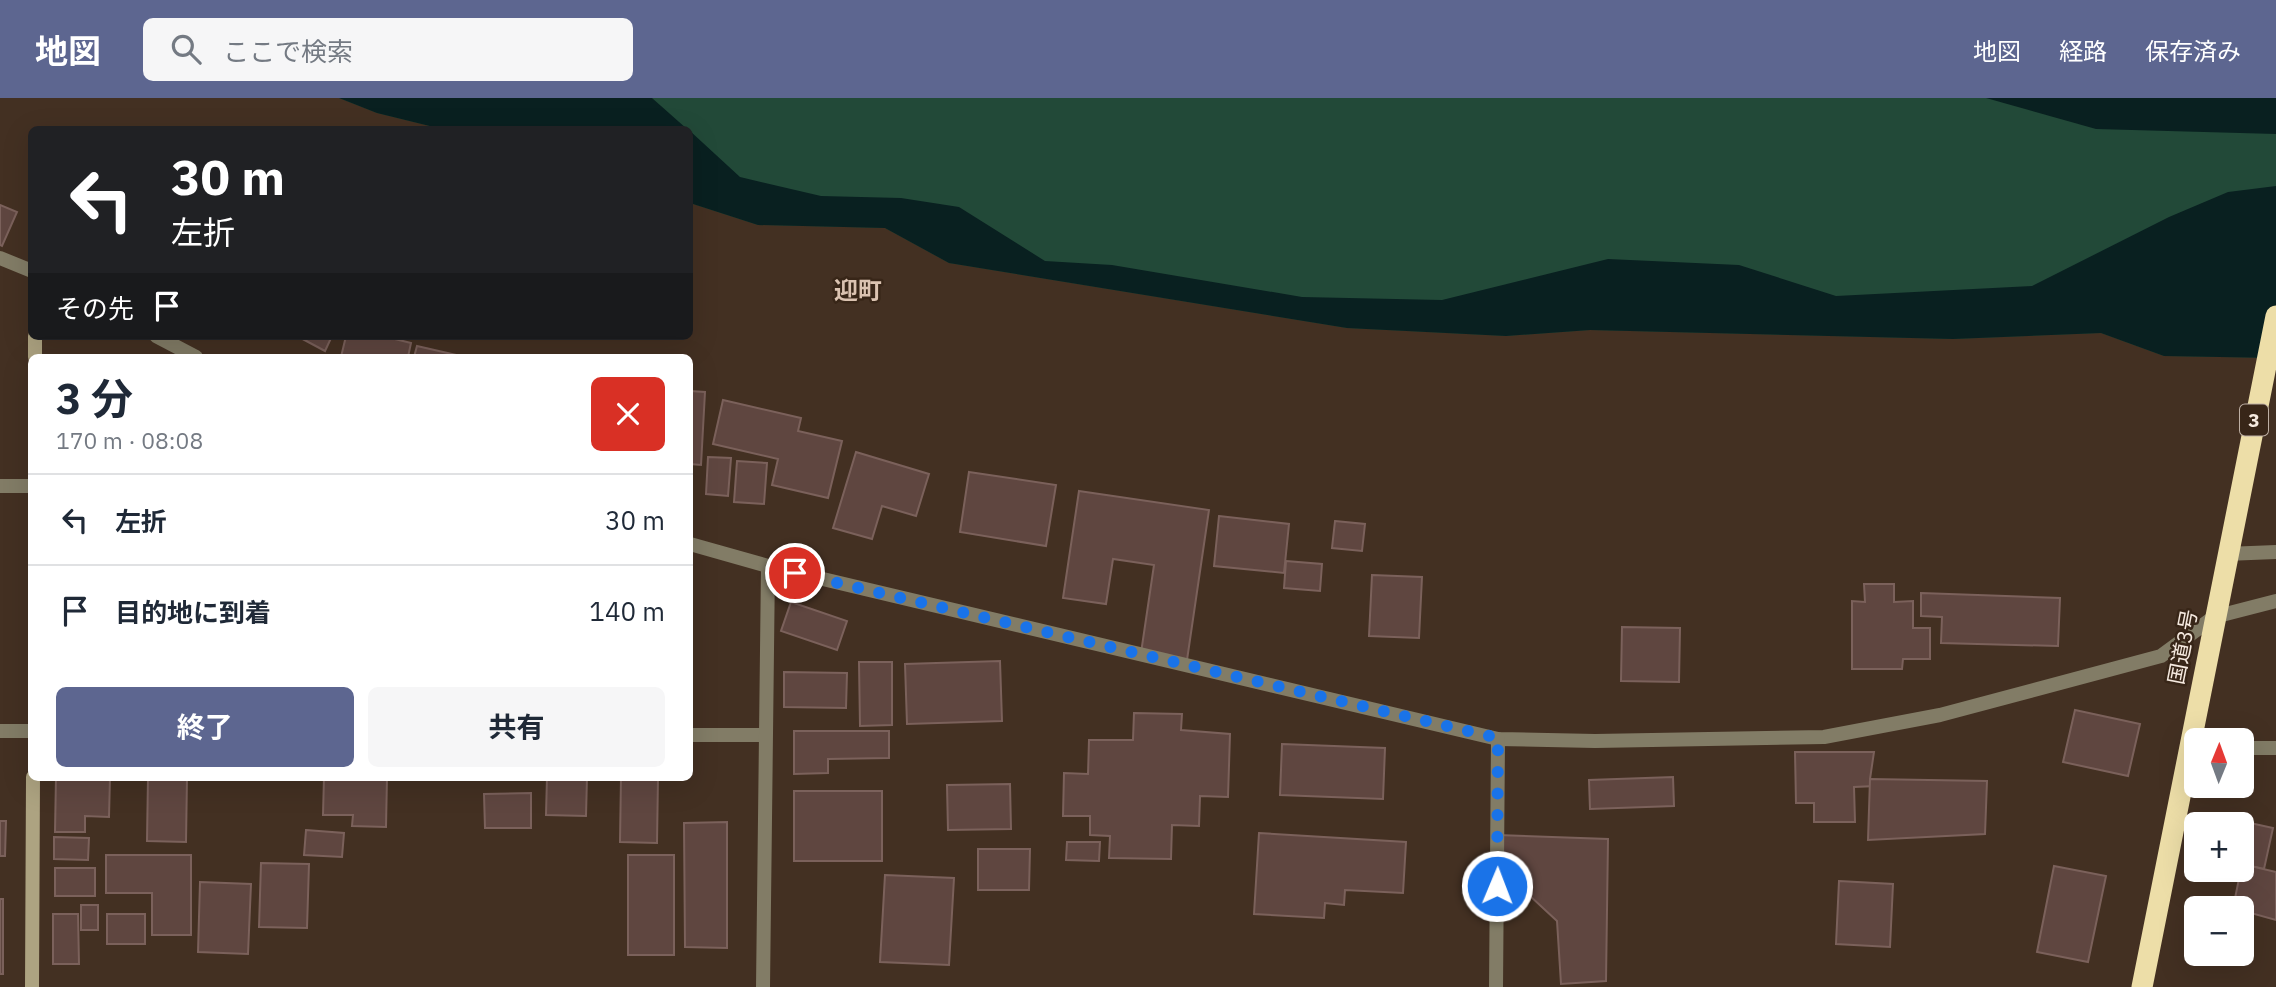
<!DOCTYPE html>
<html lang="ja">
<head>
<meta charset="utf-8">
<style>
  :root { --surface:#fff; --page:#f6f6f7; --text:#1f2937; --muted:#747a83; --line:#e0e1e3; --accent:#5d6690 }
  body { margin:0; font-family:"IBM Plex Sans","Noto Sans JP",sans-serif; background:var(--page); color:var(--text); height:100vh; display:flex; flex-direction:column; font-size:26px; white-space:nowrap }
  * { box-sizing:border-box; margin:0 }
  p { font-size:23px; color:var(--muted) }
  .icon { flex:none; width:38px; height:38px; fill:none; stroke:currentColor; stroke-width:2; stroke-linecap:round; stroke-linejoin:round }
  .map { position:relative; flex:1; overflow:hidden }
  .drawer { position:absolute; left:28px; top:256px; width:665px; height:427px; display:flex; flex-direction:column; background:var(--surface); border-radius:10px; box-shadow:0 7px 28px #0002 }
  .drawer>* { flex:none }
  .banner { position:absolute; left:28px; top:28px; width:665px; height:214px; border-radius:10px; box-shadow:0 7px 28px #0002; background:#202124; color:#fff; overflow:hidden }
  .needle { width:46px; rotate:1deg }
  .tools { position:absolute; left:2184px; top:630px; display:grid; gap:14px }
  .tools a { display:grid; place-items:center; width:70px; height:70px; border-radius:10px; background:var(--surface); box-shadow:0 7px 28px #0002; font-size:35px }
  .pin { position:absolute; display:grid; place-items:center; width:60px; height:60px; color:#fff; margin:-30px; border:4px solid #fff; border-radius:50%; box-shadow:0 2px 7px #0007 }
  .me { position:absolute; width:77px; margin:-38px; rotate:1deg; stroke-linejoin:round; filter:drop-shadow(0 0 5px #0008) }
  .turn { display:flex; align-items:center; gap:24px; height:147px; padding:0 28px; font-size:32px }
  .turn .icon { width:91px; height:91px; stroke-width:2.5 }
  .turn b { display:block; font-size:49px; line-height:60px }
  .then { display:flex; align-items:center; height:66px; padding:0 28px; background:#0003; gap:14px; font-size:26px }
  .round { display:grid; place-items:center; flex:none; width:74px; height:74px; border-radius:10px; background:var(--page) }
  .summary { display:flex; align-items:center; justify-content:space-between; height:119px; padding:0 28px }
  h1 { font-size:42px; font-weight:700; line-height:52px }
  .action { display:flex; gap:14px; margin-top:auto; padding:14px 28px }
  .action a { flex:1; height:80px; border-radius:10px; background:var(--accent); color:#fff; font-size:28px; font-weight:700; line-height:80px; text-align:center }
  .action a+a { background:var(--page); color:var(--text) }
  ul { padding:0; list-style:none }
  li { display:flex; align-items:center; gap:21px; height:91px; padding:0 28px; border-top:2px solid var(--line) }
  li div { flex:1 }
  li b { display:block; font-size:26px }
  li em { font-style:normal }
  header { display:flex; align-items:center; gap:42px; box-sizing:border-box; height:98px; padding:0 35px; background:var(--accent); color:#fff }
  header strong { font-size:33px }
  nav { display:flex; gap:38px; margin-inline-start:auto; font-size:24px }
  .search { width:490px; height:63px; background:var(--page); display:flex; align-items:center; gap:18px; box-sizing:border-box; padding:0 24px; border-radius:10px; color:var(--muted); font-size:26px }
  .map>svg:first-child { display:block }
</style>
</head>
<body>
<header>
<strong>地図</strong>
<div class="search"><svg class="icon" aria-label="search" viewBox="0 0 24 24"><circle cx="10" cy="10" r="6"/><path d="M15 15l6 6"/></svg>ここで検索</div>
<nav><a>地図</a><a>経路</a><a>保存済み</a></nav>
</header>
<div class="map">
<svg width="2276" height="889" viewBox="0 0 2276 889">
  <rect width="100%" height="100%" fill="#433022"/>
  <!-- green -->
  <polygon fill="#224938" points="339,0 2276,0 2276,260 2164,258 2101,235 1953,241 1590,232 1506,238 1347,230 949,165 885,130 758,127 690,105 690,32 442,31 377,15"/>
  <!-- water -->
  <g fill="#092020">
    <polygon points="339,0 652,0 687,31 442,31 377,15"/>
    <polygon points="1986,0 2276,0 2276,36 2096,31"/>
    <polygon points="690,33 740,79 821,98 901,100 959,109 1045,163 1112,167 1302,199 1442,202 1608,161 1739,167 1836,198 2032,188 2169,119 2228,94 2276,88 2276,260 2164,258 2101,235 1953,241 1590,232 1506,238 1347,230 949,165 885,130 758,127 690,105"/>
  </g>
  <!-- building -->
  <g fill="#5f4640" stroke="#7b615b" stroke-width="2">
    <polygon points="0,107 17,114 2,148 0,147"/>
    <polygon points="297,238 332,238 325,253"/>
    <polygon points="346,238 383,238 411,245 408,259 341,259"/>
    <polygon points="417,248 465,259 414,259"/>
    <polygon points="690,293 705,294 701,367 690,366"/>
    <polygon points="723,302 801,320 798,333 842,343 828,400 772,387 778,361 713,346"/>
    <polygon points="856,354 929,376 916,418 882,408 872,441 833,430"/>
    <polygon points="708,359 731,360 728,398 706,396"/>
    <polygon points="737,363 767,365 764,406 734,404"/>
    <polygon points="969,374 1056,387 1046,448 960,434"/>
    <polygon points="1079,393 1209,412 1187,562 1141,555 1154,467 1113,461 1106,506 1063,500"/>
    <polygon points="1219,418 1289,426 1284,475 1214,468"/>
    <polygon points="1335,423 1365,426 1362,453 1332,450"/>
    <polygon points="1286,463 1322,466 1320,493 1284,490"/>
    <polygon points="1372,477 1422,479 1419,540 1369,538"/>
    <polygon points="1864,486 1894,486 1894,504 1913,503 1913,530 1930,530 1930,561 1903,561 1902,571 1852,571 1852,503 1865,504"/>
    <polygon points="1921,495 2060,500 2058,548 1941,545 1942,519 1921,518"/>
    <polygon points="791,504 847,523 837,552 781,533"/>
    <polygon points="1622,529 1680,530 1679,584 1621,583"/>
    <polygon points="1000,563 1002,623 907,626 905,566"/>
    <polygon points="859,564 892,564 892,627 860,628"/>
    <polygon points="784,574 847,575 846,610 784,609"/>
    <polygon points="2075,612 2140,626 2128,678 2063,664"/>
    <polygon points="1134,615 1182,616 1181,632 1230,636 1228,699 1200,698 1199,728 1172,727 1171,761 1109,760 1110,738 1090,737 1090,718 1063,718 1064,675 1088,676 1089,642 1133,642"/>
    <polygon points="794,633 889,633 889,660 828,661 828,675 794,676"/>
    <polygon points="1282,646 1385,650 1383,701 1280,697"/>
    <polygon points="1795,654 1874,654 1870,681 1875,688 1854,689 1855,724 1814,724 1814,705 1796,705"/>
    <polygon points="56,679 110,679 109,719 85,718 85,734 55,734"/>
    <polygon points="148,679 187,679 186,744 147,743"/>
    <polygon points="324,679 387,679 386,729 352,728 353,717 323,717"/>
    <polygon points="547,679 587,679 586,718 546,717"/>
    <polygon points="621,679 658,679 657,745 620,744"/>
    <polygon points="1673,679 1674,708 1590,711 1589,682"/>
    <polygon points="1870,681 1987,683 1985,736 1868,742"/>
    <polygon points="1010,686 1011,731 948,732 947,687"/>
    <rect x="794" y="693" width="88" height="70"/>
    <polygon points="531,695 531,730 485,730 484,696"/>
    <polygon points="2214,717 2273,730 2264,771 2242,766 2242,726 2212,726"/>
    <polygon points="0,723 6,723 5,758 0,758"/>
    <polygon points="727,724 727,850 685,849 684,725"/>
    <polygon points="306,732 344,735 342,759 304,757"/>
    <polygon points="1259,735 1406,744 1403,795 1345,792 1344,807 1325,805 1324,820 1254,816"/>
    <polygon points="1497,737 1608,741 1606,883 1561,886 1557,823 1529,797 1497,800"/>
    <polygon points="54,739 89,740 88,762 54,761"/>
    <polygon points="1067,744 1100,744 1099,763 1066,762"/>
    <polygon points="978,751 1030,751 1029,792 978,792"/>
    <polygon points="106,757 191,757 191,837 152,837 152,795 106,795"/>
    <rect x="628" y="757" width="46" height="100"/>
    <polygon points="261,765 309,766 307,830 259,829"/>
    <polygon points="2242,766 2276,774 2276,822 2233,810"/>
    <polygon points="2054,768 2106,778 2088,864 2037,854"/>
    <rect x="55" y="770" width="40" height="28"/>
    <polygon points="885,777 954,780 949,867 880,864"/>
    <polygon points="1839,783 1893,786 1890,849 1836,846"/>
    <polygon points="200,784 251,786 248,856 198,854"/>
    <rect x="0" y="801" width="3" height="75"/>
    <rect x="81" y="807" width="17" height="25"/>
    <polygon points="53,816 78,816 79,866 53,866"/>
    <rect x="107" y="816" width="38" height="30"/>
  </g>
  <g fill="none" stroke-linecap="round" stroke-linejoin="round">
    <!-- street -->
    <g stroke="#827c66" stroke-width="14">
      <polyline points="0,160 32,173"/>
      <polyline points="156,238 196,259"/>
      <polyline points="0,388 32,388"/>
      <polyline points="690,446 768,468 1498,641 1595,643 1824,639 1940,617 2161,558 2214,519 2276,503"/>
      <polyline points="2226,456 2276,454"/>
      <polyline points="0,633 32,633"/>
      <polyline points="690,637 765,637"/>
      <polyline points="2242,650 2276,650"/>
      <polyline points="763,889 768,468"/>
      <polyline points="1496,889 1498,641"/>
    </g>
    <!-- secondary -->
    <g stroke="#ada381" stroke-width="14">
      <polyline points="35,259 35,238"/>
      <polyline points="32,889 33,679"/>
    </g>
    <!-- highway -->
    <polyline stroke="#eddea8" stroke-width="21" points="2142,889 2276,218"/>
  </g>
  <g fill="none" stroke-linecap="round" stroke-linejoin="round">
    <!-- route -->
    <polyline stroke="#1a73e8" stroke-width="12" stroke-dasharray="0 21.6" points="795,475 1498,640 1497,788"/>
  </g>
  <g text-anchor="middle" stroke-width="5" stroke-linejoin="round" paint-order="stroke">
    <!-- shield labels -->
    <rect fill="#382618" stroke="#bdafa4" stroke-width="2" x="2240" y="306.5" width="28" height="31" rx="5"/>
    <g font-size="19" font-weight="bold" fill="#f6eae0">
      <text x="2254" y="329">3</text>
    </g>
    <!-- street labels -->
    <g font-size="21" fill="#f6eae0" stroke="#382618">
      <text transform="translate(2183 549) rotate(-79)" y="7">国道3号</text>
    </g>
    <!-- quarter labels -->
    <g font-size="24" font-weight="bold" fill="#dbc3b1" stroke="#382618">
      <text x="858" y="201">迎町</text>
    </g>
  </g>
</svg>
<div class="tools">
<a><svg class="needle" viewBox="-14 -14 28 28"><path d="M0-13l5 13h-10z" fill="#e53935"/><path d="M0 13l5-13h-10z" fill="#747a83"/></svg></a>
<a>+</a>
<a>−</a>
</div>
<div class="pin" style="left:795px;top:475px;background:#d93025"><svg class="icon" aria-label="arrive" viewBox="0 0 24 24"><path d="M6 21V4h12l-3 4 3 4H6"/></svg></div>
<svg class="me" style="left:1497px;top:788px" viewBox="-20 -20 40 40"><circle r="17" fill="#1a73e8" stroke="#fff" stroke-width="3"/><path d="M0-11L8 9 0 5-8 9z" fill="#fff"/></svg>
<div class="banner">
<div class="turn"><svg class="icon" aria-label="left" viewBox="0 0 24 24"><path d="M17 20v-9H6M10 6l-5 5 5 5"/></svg><div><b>30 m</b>左折</div></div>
<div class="then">その先<svg class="icon" aria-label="arrive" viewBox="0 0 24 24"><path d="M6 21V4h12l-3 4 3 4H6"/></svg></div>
</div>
<section class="drawer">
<div class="summary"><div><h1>3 分</h1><p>170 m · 08:08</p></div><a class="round" style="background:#d93025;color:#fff"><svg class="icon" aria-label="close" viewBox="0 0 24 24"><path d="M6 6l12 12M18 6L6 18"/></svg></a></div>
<ul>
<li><svg class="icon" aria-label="left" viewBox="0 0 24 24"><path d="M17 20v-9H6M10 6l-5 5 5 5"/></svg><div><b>左折</b></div><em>30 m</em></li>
<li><svg class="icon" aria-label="arrive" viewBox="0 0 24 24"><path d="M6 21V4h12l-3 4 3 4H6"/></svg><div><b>目的地に到着</b></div><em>140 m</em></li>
</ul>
<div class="action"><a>終了</a><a>共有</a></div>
</section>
</div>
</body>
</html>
